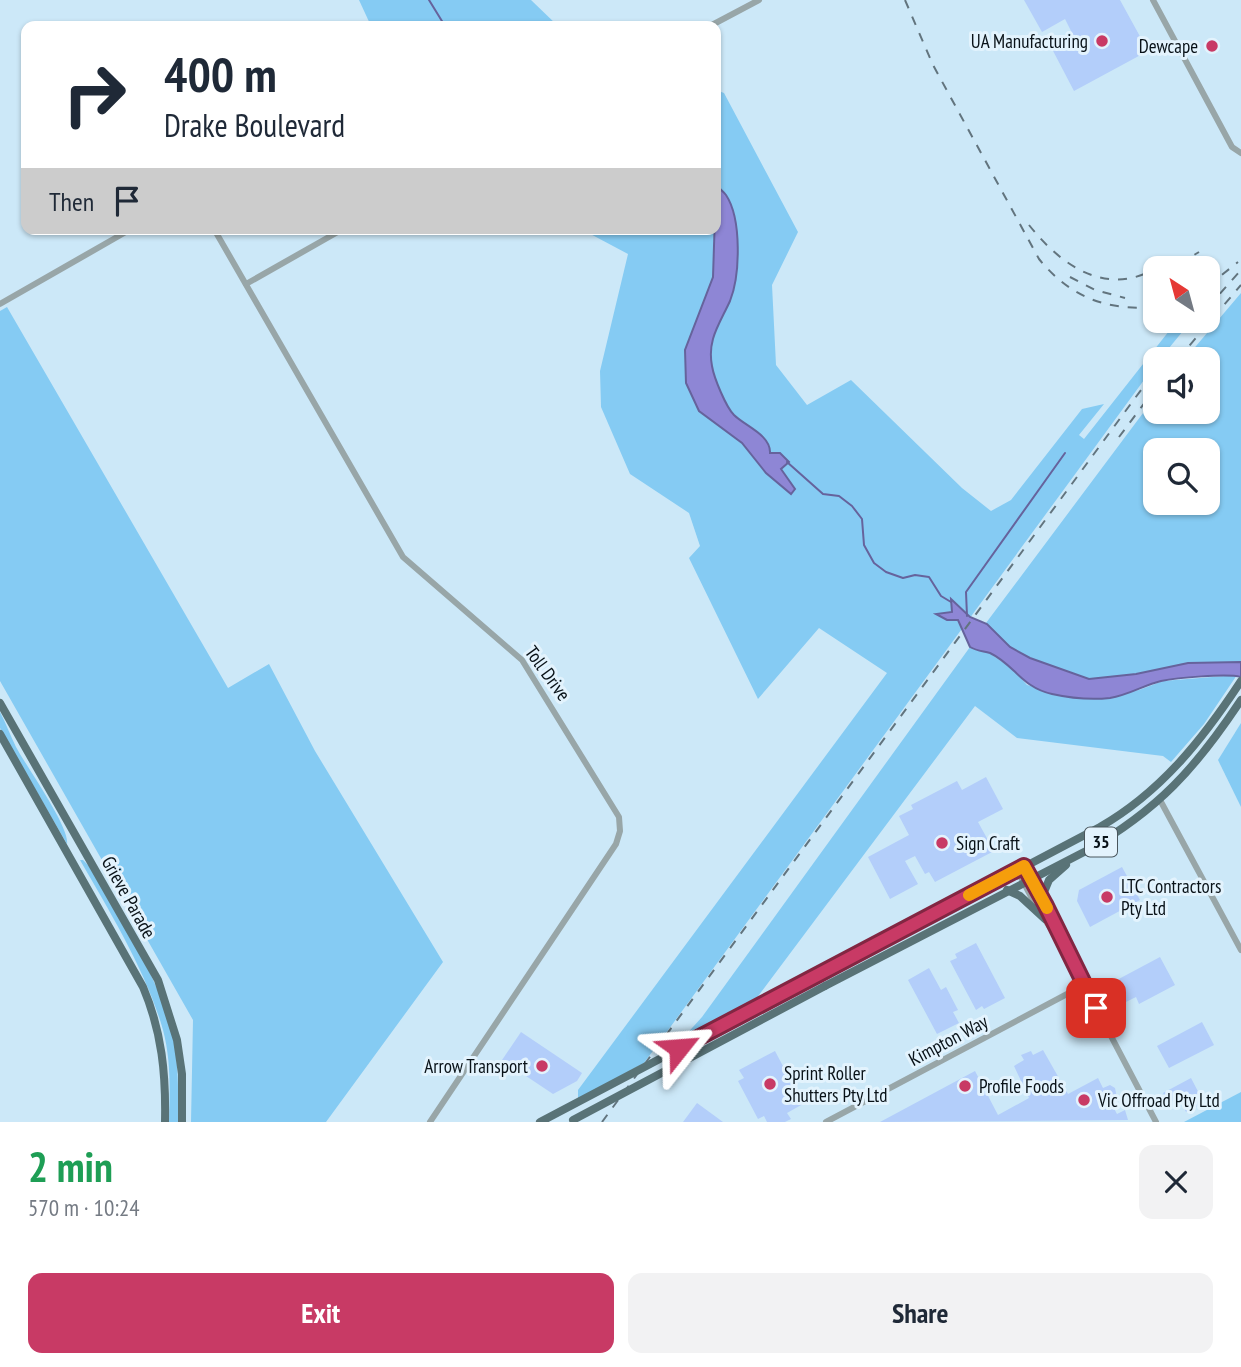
<!DOCTYPE html>
<html lang="en">
<head>
<meta charset="utf-8">
<style>
  :root { --surface:#fff; --page:#f2f2f3; --text:#1f2937; --muted:#747a83; --accent:#c83a65 }
  body { margin:0; font-family:"PT Sans Narrow",sans-serif; background:var(--page); color:var(--text); height:100vh; display:flex; flex-direction:column; font-size:26px; white-space:nowrap }
  * { box-sizing:border-box; margin:0 }
  p { font-size:23px; color:var(--muted) }
  .icon { flex:none; width:38px; height:38px; fill:none; stroke:currentColor; stroke-width:2; stroke-linecap:round; stroke-linejoin:round }
  .map { position:relative; height:1122px; overflow:hidden }
  .details { display:flex; flex-direction:column; background:var(--surface); flex:1 }
  .details>* { flex:none }
  .top-card { position:absolute; left:21px; top:21px; width:700px; height:214px; border-radius:14px; box-shadow:0 2px 5px #0004; background:#fff; color:var(--text); overflow:hidden }
  .needle { width:46px; rotate:324deg }
  .controls { position:absolute; left:1143px; top:256px; display:grid; gap:14px }
  .controls a { display:grid; place-items:center; width:77px; height:77px; border-radius:14px; background:var(--surface); box-shadow:0 2px 5px #0004; font-size:35px }
  .pin { position:absolute; display:grid; place-items:center; width:60px; height:60px; color:#fff; margin:-30px; border-radius:14px; box-shadow:0 4px 10px #0006 }
  .me { position:absolute; width:77px; margin:-38px; rotate:62deg; stroke-linejoin:round; filter:drop-shadow(0 0 5px #0008) }
  .turn { display:flex; align-items:center; gap:24px; height:147px; padding:0 28px; font-size:32px }
  .turn .icon { width:91px; height:91px; stroke-width:2.5 }
  .turn b { display:block; font-size:49px; line-height:60px }
  .then { display:flex; align-items:center; height:66px; padding:0 28px; background:#0003; gap:14px; font-size:26px }
  .round { display:grid; place-items:center; flex:none; width:74px; height:74px; border-radius:14px; background:var(--page) }
  .summary { display:flex; align-items:center; justify-content:space-between; height:119px; padding:0 28px }
  h1 { font-size:42px; font-weight:600; line-height:52px; color:#1e9e55 }
  .primary-button { display:flex; gap:14px; margin-top:auto; padding:14px 28px }
  .primary-button a { flex:1; height:80px; border-radius:14px; background:var(--accent); color:#fff; font-size:28px; font-weight:600; line-height:80px; text-align:center }
  .primary-button a+a { background:var(--page); color:var(--text) }
  .map>svg:first-child { display:block }
</style>
</head>
<body>
<div class="map">
<svg width="1241" height="1122" viewBox="0 0 1241 1122">
  <rect width="100%" height="100%" fill="#cce8f8"/>
  <!-- green -->
  <g fill="#85cbf3" fill-rule="evenodd">
    <polygon points="359,0 531,0 558,26 371,26"/>
    <polygon points="716,90 724,93 798,232 772,285 776,365 807,405 851,380 962,488 991,511 1011,500 1082,409 1104,404 1079,435 1084,439 1169,331 1180,320 1192,320 1160,359 1155,359 1155,365 644,1063 578,1099 578,1090 887,673 819,628 758,699 689,558 700,546 689,513 630,474 601,407 600,371 628,254 581,229 716,229"/>
    <path d="M1241,293v369l-35,1 -99,16h-18l-59,-21 -21,-11 -23,-24 169,-226v14h53v-52h-23zM1155,450h53v52h-53z"/>
    <polygon points="7,307 228,688 269,664 315,751 443,962 326,1122 191,1122 193,1020 0,681 0,311"/>
    <polygon points="970,647 989,653 1013,669 1027,685 1084,699 1139,690 1163,681 1237,675 1204,724 1171,762 1163,756 1017,738 975,706 750,1007 683,1043 683,1038 702,1017"/>
    <path d="M0,712c6,11 10,23 16,35 10,19 54,80 51,97l-67,-116z"/>
    <polygon points="1241,723 1241,807 1218,760"/>
    <path d="M80,860h3l7,7c31,55 71,111 84,174 5,27 4,54 4,81h-9c1,-31 2,-62 -6,-92 -16,-57 -53,-118 -83,-170z"/>
    <polygon points="1241,1092 1241,1122 1184,1122"/>
  </g>
  <!-- water -->
  <g fill="#8e86d5" stroke="#66639c" stroke-width="2">
    <path d="M716,184c3,5 7,7 10,11 16,24 14,81 4,106 -11,24 -23,39 -18,65 2,12 14,41 22,49 11,11 37,20 36,38h10l9,9 -8,7 14,20 -4,5 -25,-21 -24,-30 -43,-32 -13,-28 -1,-33 28,-73z"/>
    <path d="M951,599l19,18 17,7 23,23 20,11 59,21 47,-5 52,-11 53,-1v15c-14,-4 -65,1 -80,4 -17,4 -32,14 -51,17 -19,2 -40,0 -58,-4 -31,-7 -37,-29 -62,-41 -7,-2 -13,-2 -20,-6l-12,-27h-11l-11,-6 16,-2z"/>
  </g>
  <g fill="none" stroke-linecap="round" stroke-linejoin="round">
    <!-- stream -->
    <g stroke="#66639c" stroke-width="2">
      <polyline points="429,0 445,26"/>
      <polyline points="787,462 823,494 839,496 852,506 862,519 864,545 874,563 886,572 903,578 915,575 929,577 941,596 951,602"/>
      <polyline points="967,616 966,592 1065,453"/>
    </g>
  </g>
  <!-- building -->
  <g fill="#b3cefa">
    <polygon points="1024,0 1120,0 1148,51 1074,91 1051,47 1073,35 1065,19 1042,32"/>
    <polygon points="986,777 1003,809 978,822 994,851 935,882 929,872 925,874 915,856 905,861 918,884 890,899 868,857 909,835 899,816 913,809 911,805 957,781 962,790"/>
    <polygon points="1122,867 1140,900 1090,927 1077,901 1079,890"/>
    <polygon points="976,943 1005,998 984,1009 982,1006 976,1010 950,961 957,958 955,954"/>
    <polygon points="1160,957 1175,985 1139,1004 1136,997 1126,1002 1115,981"/>
    <polygon points="929,968 941,990 946,987 958,1010 953,1012 959,1023 937,1034 908,980"/>
    <polygon points="1202,1022 1214,1045 1169,1068 1157,1046"/>
    <polygon points="521,1032 582,1073 577,1081 553,1094 502,1060"/>
    <polygon points="1043,1050 1068,1094 1098,1078 1103,1088 1110,1085 1115,1088 1117,1098 1110,1101 1117,1114 1125,1110 1128,1120 880,1122 975,1071 998,1115 1029,1098 1014,1066 1024,1060 1021,1055 1031,1051 1033,1055"/>
    <polygon points="775,1051 803,1104 787,1113 791,1119 785,1122 767,1122 764,1116 758,1119 738,1081 744,1078 739,1070"/>
    <polygon points="1191,1078 1204,1103 1186,1112 1179,1098 1168,1103 1163,1093"/>
    <polygon points="697,1103 723,1122 683,1122"/>
  </g>
  <g fill="none" stroke-linecap="round" stroke-linejoin="round">
    <!-- minor -->
    <g stroke="#98a6a8" stroke-width="6">
      <polyline points="1153,0 1232,147 1241,153"/>
      <polyline points="710,26 759,0"/>
      <polyline points="214,229 403,557 522,660 619,817 620,831 616,844 430,1122"/>
      <polyline points="246,284 343,229"/>
      <polyline points="0,304 131,229"/>
      <polyline points="1160,800 1241,950"/>
      <polyline points="1024,866 1045,904 1067,952 1156,1122"/>
      <polyline points="1017,870 1037,908 1058,939"/>
      <polyline points="826,1122 1084,985"/>
    </g>
    <!-- major -->
    <g stroke="#597377" stroke-width="8">
      <polyline points="0,703 158,980 177,1040 182,1074 182,1122"/>
      <path d="M0,734l143,253c19,45 23,87 22,135"/>
      <polyline points="1007,890 1020,896 1045,919"/>
      <polyline points="1042,897 1049,880 1066,865"/>
      <path d="M819,975l281,-148c61,-35 103,-88 141,-146"/>
      <path d="M825,986l261,-135c72,-41 110,-83 155,-151"/>
    </g>
    <!-- rail -->
    <g stroke="#62747e" stroke-width="2" stroke-dasharray="9 9" stroke-linecap="butt">
      <path d="M905,0l28,65 106,194c31,38 67,52 116,48"/>
      <path d="M1029,225c31,39 75,72 126,44"/>
      <polyline points="1179,264 1199,252"/>
      <polyline points="1070,277 1095,290 1125,298"/>
      <polyline points="1208,286 1238,262"/>
      <polyline points="1208,307 1241,270"/>
      <polyline points="1178,359 1241,285"/>
      <polyline points="1119,437 1155,389"/>
      <polyline points="602,1122 1155,371"/>
    </g>
    <!-- major-bridge -->
    <g stroke="#597377" stroke-width="8">
      <polyline points="573,1120 825,986"/>
      <polyline points="540,1122 819,975"/>
    </g>
  </g>
  <g fill="none" stroke-linecap="round" stroke-linejoin="round">
    <!-- route casing -->
    <g stroke="#822642" stroke-width="18">
      <polyline id="route" points="679,1048 1024,866 1045,904 1096,1008"/>
    </g>
    <!-- route -->
    <use href="#route" stroke="#c83a65" stroke-width="12"/>
    <!-- slow -->
    <polyline stroke="#f59e0b" stroke-width="12" points="969,895 1024,866 1047,908"/>
  </g>
  <!-- markers -->
  <g fill="#c83a65" stroke="#e3f3fd" stroke-width="2.5">
    <circle cx="1102" cy="41" r="7"/>
    <circle cx="1212" cy="46" r="7"/>
    <circle cx="942" cy="843" r="7"/>
    <circle cx="1107" cy="897" r="7"/>
    <circle cx="542" cy="1066" r="7"/>
    <circle cx="770" cy="1084" r="7"/>
    <circle cx="965" cy="1086" r="7"/>
    <circle cx="1084" cy="1100" r="7"/>
  </g>
  <g text-anchor="middle" stroke-width="6" stroke-linejoin="round" paint-order="stroke">
    <!-- shield labels -->
    <rect fill="#e3f3fd" stroke="#4a565d" stroke-width="2" x="1085" y="827.5" width="32" height="29" rx="5"/>
    <g font-size="18" font-weight="bold" fill="#091218">
      <text x="1101" y="848">35</text>
    </g>
    <!-- poi labels -->
    <g font-size="19" fill="#091218" stroke="#e3f3fd" text-anchor="start">
      <text x="1088" y="48" text-anchor="end">UA Manufacturing</text>
      <text x="1198" y="53" text-anchor="end">Dewcape</text>
      <text x="956" y="850">Sign Craft</text>
      <text x="1121" y="893">LTC Contractors<tspan x="1121" dy="22">Pty Ltd</tspan></text>
      <text x="528" y="1073" text-anchor="end">Arrow Transport</text>
      <text x="784" y="1080">Sprint Roller<tspan x="784" dy="22">Shutters Pty Ltd</tspan></text>
      <text x="979" y="1093">Profile Foods</text>
      <text x="1098" y="1107">Vic Offroad Pty Ltd</text>
    </g>
    <!-- street labels -->
    <g font-size="19" fill="#091218" stroke="#e3f3fd">
      <text transform="translate(548 673) rotate(54)" y="7">Toll Drive</text>
      <text transform="translate(129 897) rotate(61)" y="7">Grieve Parade</text>
      <text transform="translate(948 1040) rotate(-28)" y="7">Kimpton Way</text>
    </g>
  </g>
</svg>
<div class="controls">
<a><svg class="needle" viewBox="-14 -14 28 28"><path d="M0-13l5 13h-10z" fill="#e53935"/><path d="M0 13l5-13h-10z" fill="#747a83"/></svg></a>
<a><svg class="icon" aria-label="sound" viewBox="0 0 24 24"><path d="M4 9h4l5-4v14l-5-4H4zM17 9q2 3 0 6"/></svg></a>
<a><svg class="icon" aria-label="search" viewBox="0 0 24 24"><circle cx="10" cy="10" r="6"/><path d="M15 15l6 6"/></svg></a>
</div>
<div class="pin" style="left:1096px;top:1008px;background:#d93025"><svg class="icon" aria-label="arrive" viewBox="0 0 24 24"><path d="M6 21V4h12l-3 4 3 4H6"/></svg></div>
<svg class="me" style="left:679px;top:1048px" viewBox="-20 -20 40 40"><path d="M0-17L14 15 0 8-14 15z" fill="#c83a65" stroke="#fff" stroke-width="4"/></svg>
<div class="top-card">
<div class="turn"><svg class="icon" aria-label="right" viewBox="0 0 24 24"><path d="M7 20v-9h11M14 6l5 5-5 5"/></svg><div><b>400 m</b>Drake Boulevard</div></div>
<div class="then">Then<svg class="icon" aria-label="arrive" viewBox="0 0 24 24"><path d="M6 21V4h12l-3 4 3 4H6"/></svg></div>
</div>
</div>
<section class="details">
<div class="summary"><div><h1>2 min</h1><p>570 m · 10:24</p></div><a class="round"><svg class="icon" aria-label="close" viewBox="0 0 24 24"><path d="M6 6l12 12M18 6L6 18"/></svg></a></div>
<div class="primary-button"><a>Exit</a><a>Share</a></div>
</section>
</body>
</html>
